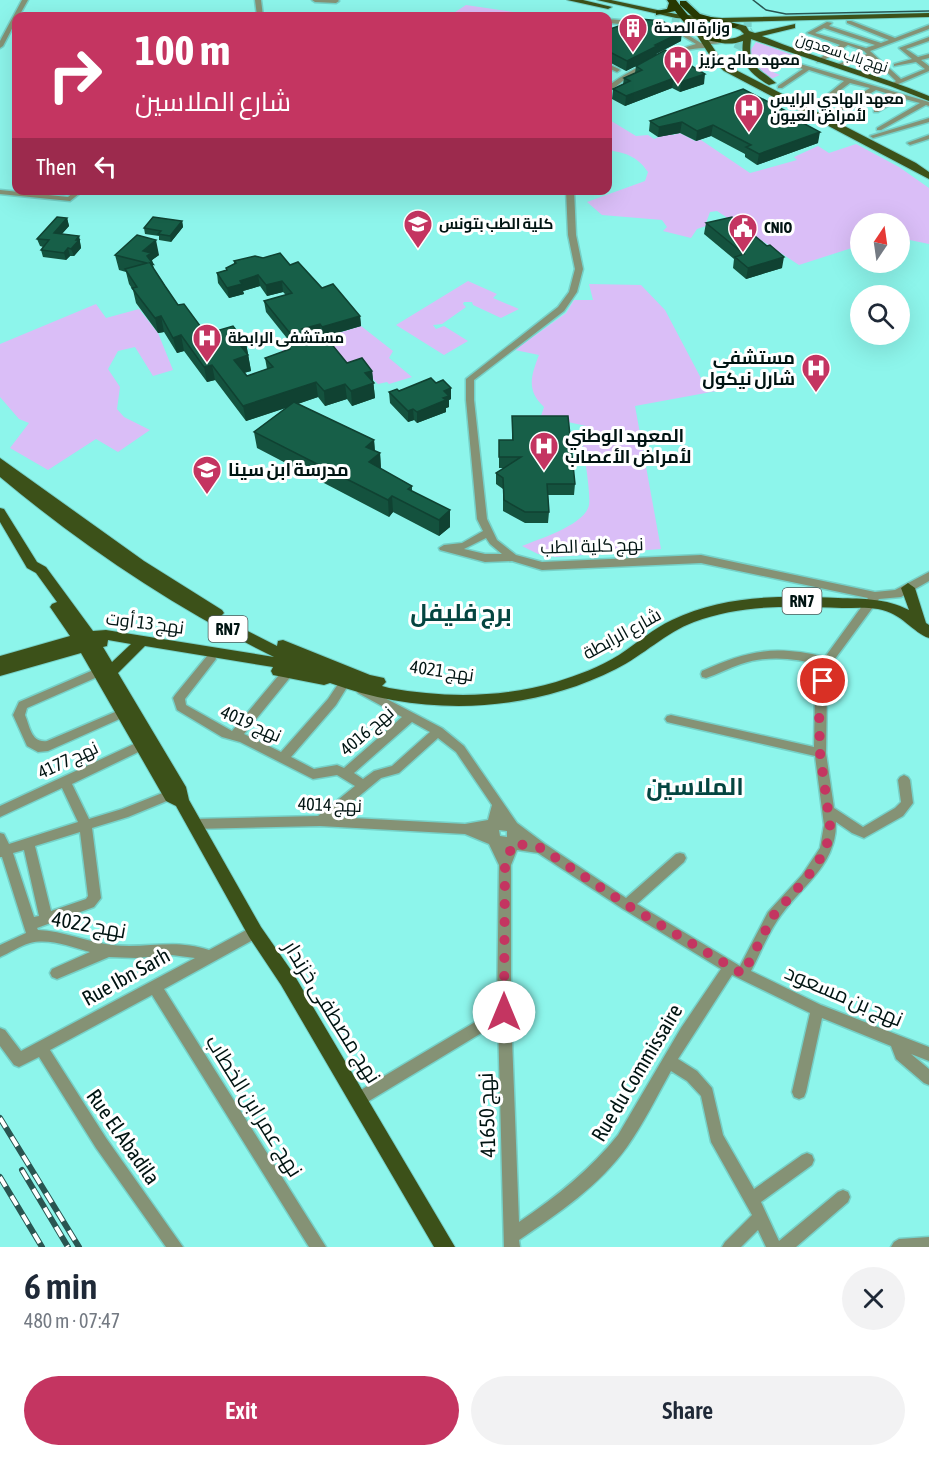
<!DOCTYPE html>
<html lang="en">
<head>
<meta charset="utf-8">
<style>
  :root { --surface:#fff; --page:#f2f2f3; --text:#1f2937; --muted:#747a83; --accent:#c43561 }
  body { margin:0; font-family:"Asap Condensed",Cairo,sans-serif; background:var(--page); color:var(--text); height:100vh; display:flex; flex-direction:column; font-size:22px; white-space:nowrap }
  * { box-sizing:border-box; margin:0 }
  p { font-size:20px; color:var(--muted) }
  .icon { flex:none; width:33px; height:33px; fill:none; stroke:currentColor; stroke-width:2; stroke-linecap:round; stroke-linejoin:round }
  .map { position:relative; height:1247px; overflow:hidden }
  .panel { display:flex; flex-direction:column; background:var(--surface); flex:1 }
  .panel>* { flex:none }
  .hud { position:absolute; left:12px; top:12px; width:600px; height:183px; border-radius:12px; box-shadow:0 6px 24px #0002; background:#c43561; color:#fff; overflow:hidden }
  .needle { width:39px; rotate:13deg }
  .tools { position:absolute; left:850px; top:213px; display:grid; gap:12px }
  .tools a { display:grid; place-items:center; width:60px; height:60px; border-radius:50%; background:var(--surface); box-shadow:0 6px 24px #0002; font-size:30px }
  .pin { position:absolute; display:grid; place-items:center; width:51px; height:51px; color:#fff; margin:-26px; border:3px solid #fff; border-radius:50%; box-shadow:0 2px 6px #0007 }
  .me { position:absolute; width:66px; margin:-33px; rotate:0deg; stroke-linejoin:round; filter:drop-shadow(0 0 4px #0008) }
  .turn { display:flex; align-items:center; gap:21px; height:126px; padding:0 24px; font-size:27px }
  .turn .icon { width:78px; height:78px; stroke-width:2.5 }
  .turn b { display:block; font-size:42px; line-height:51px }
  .then { display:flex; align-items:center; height:57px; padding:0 24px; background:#0003; gap:12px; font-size:22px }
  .round { display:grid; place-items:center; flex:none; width:63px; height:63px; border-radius:32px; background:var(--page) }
  .headline { display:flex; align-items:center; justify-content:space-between; height:102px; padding:0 24px }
  h1 { font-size:36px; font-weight:600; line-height:45px }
  .primary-button { display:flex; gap:12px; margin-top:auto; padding:12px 24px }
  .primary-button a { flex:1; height:69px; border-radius:36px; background:var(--accent); color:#fff; font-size:24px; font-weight:600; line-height:69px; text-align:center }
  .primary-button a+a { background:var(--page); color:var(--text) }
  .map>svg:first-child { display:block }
</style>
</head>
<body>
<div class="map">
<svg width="929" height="1247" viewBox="0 0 929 1247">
  <rect width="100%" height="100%" fill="#8df5eb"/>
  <!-- green -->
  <g fill="#dabef7">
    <polygon points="466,5 541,16 449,16"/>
    <polygon points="756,42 793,55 789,57 785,56 782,59 787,61 771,71 780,75 771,79 756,67 750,51"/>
    <path d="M608,119l28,17 12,-1 6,4 15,-6 4,2 7,-2 15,8 6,-1 49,33 47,-13 -3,-3 24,-11 11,7 27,-9 43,23 30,21v56l-29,-6v-14h-39v21l-62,20 -82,-54 -7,1 -4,11 3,2 -12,4 -6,9 -28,-7 4,-4 -5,-7 -60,-5 -15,-13 58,-21 3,-9c-11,-16 -22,-19 -40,-22z"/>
    <polygon points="468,281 497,294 493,298 519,309 501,318 473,305 472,302 464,302 463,304 466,307 442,324 433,325 436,329 444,326 468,341 444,355 396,325"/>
    <path d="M589,284l52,1 24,25 38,72 11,-3 8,11 -87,16 26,143 -105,8 -18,-3 -16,-8c17,-7 63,-21 67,-41 2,-12 -5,-51 -7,-66h5l-1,-13 -45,-10 3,-9c-18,-17 -13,-31 -5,-52l-24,-5 51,-37 8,-13h19z"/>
    <polygon points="96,304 106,318 139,309 158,333 173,370 153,376 135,347 118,351 108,369 120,387 117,409 124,417 150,430 118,452 96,439 48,470 10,448 29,423 19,419 0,397 0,344"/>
    <polygon points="361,326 393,351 389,358 412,377 389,384 387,382 378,384 363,369 290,361 279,346 294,341 297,346"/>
  </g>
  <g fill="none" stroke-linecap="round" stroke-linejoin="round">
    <!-- major-tunnel -->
    <g stroke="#78d3ca" stroke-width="8" stroke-dasharray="8 4" stroke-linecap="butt">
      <polyline points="672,18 707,23 754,23"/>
      <polyline points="737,49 743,37 753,31"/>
    </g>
    <!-- minor casing -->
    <g stroke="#76d1c8" stroke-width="3">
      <g id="minor">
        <polygon points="22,0 28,0 19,16 16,16 16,21 3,46 0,48 0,41"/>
        <polygon points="255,0 261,0 263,16 257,16"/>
        <polygon points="312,0 338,0 339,1 336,3 315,2"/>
        <polygon points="608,19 643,22 646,24 643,26 608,23"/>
        <path d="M847,21h4l44,17 34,-13v4l-59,22 31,28 24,-10 -9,-7 -22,4v-2l18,-5 -13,-11 30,-11v4l-23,8 12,8 11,-3v4l-8,2 8,6v5l-33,14 -3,-2 3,-2 -25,-24 -36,10v-2l32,-11 -3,-3 -16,-6 -27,17h-4v-2l23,-15 -33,-12 20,-11 5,1 -3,3 52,17 8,-3 -42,-17zM824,28l51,17 -9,3 -51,-15z"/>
        <path d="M669,26h4l28,17c8,-3 18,-6 26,-2 -5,3 -15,2 -22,4l1,3c-24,-1 -54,14 -75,27 -8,5 -15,13 -23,16v-5c29,-21 53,-31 88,-42l-27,-16z"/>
        <polygon points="780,58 929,102 929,106 926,105 881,130 877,130 877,128 920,103 901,98 878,112 874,112 874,110 895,96 876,90 834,115 830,115 830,113 870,88 850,83 831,97 827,97 827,95 844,81 809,70 782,88 778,88 778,86 803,69 778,61 778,59"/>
        <polygon points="608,64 619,69 620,70 617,72 608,68"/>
        <polygon points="929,118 929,122 873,138 870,136"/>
        <polygon points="929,135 929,139 910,145 907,143"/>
        <polygon points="0,190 68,197 76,190 84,190 70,201 0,194"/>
        <path d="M566,190h8l2,45 7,34 -6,23 -13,19 -90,69v20l13,119 10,21 19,15 26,7 159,-7 174,37 20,-2 34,-18v9l-28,16 -22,2 -47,64 -5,27 -1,63 8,55 29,19 32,-19 6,-6 -3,-22 2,-3 4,-2 4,2 2,3 3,23 -10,13 -39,22 -12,-5 -16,-11c1,45 -37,65 -59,99 -10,15 -17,33 -26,50l70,34 108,42v14l-18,-7 18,15v16l-5,-2 -28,-24 -5,-13 -69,-28 -16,74 -2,5 -5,2 -5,-2 -2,-5 18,-79 -78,-38 -54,84 19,12 15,17 11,47 31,54 48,-34 5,-2 5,2 2,5 -2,5 -51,37 18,39 59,-49 5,-2 5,2 2,5 -2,5 -52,45h-30l-8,-17 -17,17h-19l3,-5 27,-27 -41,-73 -10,-46 -14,-15 -16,-10c-14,25 -27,52 -44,76 -28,39 -68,66 -108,93l1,7h-16l-6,-224 -134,81 -5,2 -5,-2 -2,-5 2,-5 143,-85 2,-144 -10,-21 -24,-10 -145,-8 -126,3 -4,-1 -2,-4 2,-4 4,-1 124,-3 37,-30 -18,-11 -24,4 -4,-2 -69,-35 -18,-5 -45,-27 -4,-12 2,-3 32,-39h8l1,3 -31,40 1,6 46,26 52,-62h8l1,3 -1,3 -48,59 37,18 47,-53 12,-18h8l1,3 -13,21 -45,52 23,12 23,-4 7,3 58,-51 -44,-24 -2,-3 2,-3 4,-1 80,42 22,18 53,77 28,21 81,54 50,-44 4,-1 4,1 2,4 -2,4 -47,42 103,62 28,-54 34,-37 18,-27 4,-23 -9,-69 -144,-33 -4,-1 -2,-3 2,-3 4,-1 143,32 1,-57 6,-25c-27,-7 -53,-10 -80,-1 -12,4 -23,10 -35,14l-4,-1 -1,-3 1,-3c46,-21 73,-26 123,-14l43,-59 -167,-35 -159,7 -30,-9 -27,1 -45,-12 -1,-2 5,-3 18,-2 21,-12 -6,-12 -11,-119v-21l92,-72 11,-15 6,-23 -7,-34zM486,538l4,6 12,10h-17l-21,-5zM412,722l18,10 -38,34 -18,5 -11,8 -9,-6zM438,738l18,14 36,53 -4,15 -23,4 -131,-7 47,-39 18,-5zM499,830l8,1v6l-7,-1zM517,850l21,3 85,56 98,60 -40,59 -63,107c-28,35 -62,62 -99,87l-8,-210v-147z"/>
        <path d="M98,668l4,1 1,3 -1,3 -75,33 -2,7c5,12 6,28 22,26l82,-35 4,1 2,3 -2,3 -85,38 -10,1 -11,-6 -14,-31 6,-13z"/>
        <path d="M149,737l4,2 2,3 -2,3 -81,39 17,35 33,-10 53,-21 4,2 2,3 -2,3 -51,21 -36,11 9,70 -7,9 -57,21 1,2c26,1 49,12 74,15 35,4 62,-7 97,5l41,-22 5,-2 5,2 1,4 -1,4 -96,53 162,258h-17l-157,-252 -102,55 56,88 77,109h-17l-70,-99 -57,-91 -20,10 -5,-2 -14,-19v-18l5,2 16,21 174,-93 -23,-3 -36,3 -27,-1 -52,22 -5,-2 -2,-4 2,-4 38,-17c-18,-5 -41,-14 -60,-9 -11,3 -20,10 -30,14v-12l26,-12 -24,-76h-2v-24l4,1 5,10 69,-22 -16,-34 -62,29v-11zM80,832l8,64 -2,3 -35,12 -16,-65zM24,850l15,66 -5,1 -21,-64z"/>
        <polygon points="929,1237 929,1247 891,1247 894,1242 899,1239"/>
      </g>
    </g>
    <!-- major casing -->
    <g stroke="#76d1c8" stroke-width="2">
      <g id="major">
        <polygon points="567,0 583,0 612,7 608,9"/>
        <path d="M597,0h14l65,14 46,4 207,-5v4l-199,5 16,4 3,5 6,2 40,-9v4l-33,8c55,23 112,37 167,60v5l-39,-15 -139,-47c-4,29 7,28 25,44l-7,2c-19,-11 -29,-21 -26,-44 -14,5 -29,3 -40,-8v-5l7,-5 12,-1 -46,-4zM729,26l11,4 4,4c-12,7 -25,7 -34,-3l5,-4z"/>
        <polygon points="697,32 703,32 720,58 730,67 916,163 929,172 929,179 724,71 714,62 696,34"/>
        <path d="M0,458l144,103 78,49 2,3 -4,4 57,29 1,-5 5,-1 87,35 14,3 2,4 -4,4 7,2c56,10 112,10 167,-6 22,-7 44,-15 63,-27 18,-12 34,-26 53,-35 51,-25 111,-25 166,-22 26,1 47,0 71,12l-8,-22 7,-5 7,5 11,35 3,2v13c-16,-5 -27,-25 -51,-29 -12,-2 -24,-1 -36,-1 -50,-2 -100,-4 -148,14 -29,11 -50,33 -78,47 -89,45 -193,48 -286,14l-6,2 -46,-9 -5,-1 -2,-4 2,-4 -128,-21 -27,27 68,114 3,13 72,127 32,46 162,274h-21l-153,-262 -32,-48 -73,-131 -10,-5 -85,-148 -81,23v-20l70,-20 -20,-29 2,-3 5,-2 -21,-29 -9,-5 -27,-46v-14l4,1 33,53 9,5 47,64 13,-1 168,27c-99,-49 -189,-109 -274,-180zM108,640l23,4 -19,18 -9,-15 4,-1z"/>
      </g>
    </g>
    <!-- highway casing -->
    <g stroke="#76d1c8" stroke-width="3">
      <g id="highway">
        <path d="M667,0h9c13,17 24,31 45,38v4c-19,1 -35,-16 -46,-31l-19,4v-4l11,-2 2,-6z"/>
        <polygon points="680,1 686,1 700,14 739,25 734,28 694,18 680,5"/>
      </g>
    </g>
    <!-- minor -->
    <use href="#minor" fill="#859275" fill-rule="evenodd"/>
    <!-- major -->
    <use href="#major" fill="#3c5119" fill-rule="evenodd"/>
    <!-- highway -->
    <use href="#highway" fill="#273902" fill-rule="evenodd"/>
    <!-- tram -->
    <polyline stroke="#295551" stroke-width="1.5" points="753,0 766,10 786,14 929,11"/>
    <!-- rail casing -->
    <g stroke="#295551" stroke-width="6">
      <g id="rail">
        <polyline points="0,1118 79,1247"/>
        <polyline points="22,1170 68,1247"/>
        <polyline points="0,1177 42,1247"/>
      </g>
    </g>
    <!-- rail -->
    <use href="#rail" stroke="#fff" stroke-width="4" stroke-dasharray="11" stroke-linecap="butt"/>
  </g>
  <!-- wall -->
  <g fill="#14523e">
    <polygon points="608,28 610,29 681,41 656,54 656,55 704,84 680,92 672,88 625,106 612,99 613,89 623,84 624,78 635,73 636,66 626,71 609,62 608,63"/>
    <polygon points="790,113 789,115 818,143 757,165 745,157 745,154 711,136 696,141 680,133 658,137 649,131 650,121"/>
    <polygon points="67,218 69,226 62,234 79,236 81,248 74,256 70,256 66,260 43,257 41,250 43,247 40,246 37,239"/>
    <polygon points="182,221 183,227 171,242 159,240 159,236 145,234 144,228"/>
    <polygon points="706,223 782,268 746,279 733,268 734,259 704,234"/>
    <polygon points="115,255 159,255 152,260 154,269 178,305 206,334 246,343 251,371 244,373 247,376 267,369 265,358 288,350 288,346 295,344 294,341 290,342 266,312 264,301 286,295 283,292 267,296 260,286 243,291 244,294 229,298 218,283 217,273 226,270 226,268 234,264 234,261 290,265 360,316 361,326 323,337 321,334 305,339 306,343 305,343 306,345 323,344 347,363 372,371 375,398 352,406 347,399 325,406 318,397 298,404 374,440 375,451 380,453 381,469 412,486 412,491 450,510 450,527 439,536 393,512 389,517 257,448 254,432 286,408 246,421 215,380 207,382 184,351 177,353 164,332 158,333 136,303 133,290 129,284 126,272 119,270"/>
    <polygon points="436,383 451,388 451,399 449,400 449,407 446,408 446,412 417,423 414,420 408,422 390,403 389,392"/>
    <polygon points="512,416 575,484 574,495 548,495 549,512 548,523 525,523 503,511 503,489 496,484 496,473 504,468 499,468 499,440 512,440"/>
  </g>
  <!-- shaded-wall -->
  <g fill="#104232">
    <polygon points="682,32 681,41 656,54 656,56 626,71 627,61 655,45"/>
    <polygon points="610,52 609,62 608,63 608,53"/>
    <polygon points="705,74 704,84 680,92 681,82"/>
    <polygon points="674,78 672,88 625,106 626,96"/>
    <polygon points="682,122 680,133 658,137 659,127"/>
    <polygon points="713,125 711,136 696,141 697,131"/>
    <polygon points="820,132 818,143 757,165 759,154"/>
    <polygon points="67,218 69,226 56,240 54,233"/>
    <polygon points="182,221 183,227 171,242 170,236"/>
    <polygon points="79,236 81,248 74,256 71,249"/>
    <polygon points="156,240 159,255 152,260 153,268 153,264 143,251"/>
    <polygon points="68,248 70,256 66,260 64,253"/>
    <polygon points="784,257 782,268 746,279 748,268"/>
    <polygon points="258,275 260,286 243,291 244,294 229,298 227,288 240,281"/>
    <polygon points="282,281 283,292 267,296 266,285"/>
    <polygon points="161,316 164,332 158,333 155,318"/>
    <polygon points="360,316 361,326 323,337 322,327"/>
    <polygon points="320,324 321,334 305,339 306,343 297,346 296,335 302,329"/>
    <polygon points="292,331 294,341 290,342 289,332"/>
    <polygon points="181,335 184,351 177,353 173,338"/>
    <polygon points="246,343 251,371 236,375 234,360 240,345"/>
    <polygon points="212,365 215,380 207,382 204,367"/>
    <polygon points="372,371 375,398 352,406 351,391 365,373"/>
    <polygon points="316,382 318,397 246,421 243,406"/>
    <polygon points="345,384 347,399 325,406 324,391"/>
    <polygon points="451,388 451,399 449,400 449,407 446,408 446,412 417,423 417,412 444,391"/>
    <polygon points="413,409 414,420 408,422 408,411"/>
    <polygon points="374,440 375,457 366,447"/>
    <polygon points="380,453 381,470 369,462"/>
    <polygon points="392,496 393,512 389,517 388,500"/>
    <polygon points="450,510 450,527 439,536 439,520"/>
  </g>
  <!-- building -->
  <g fill="#175f48" stroke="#104232" stroke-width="1.5">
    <polygon points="640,19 662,21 682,32 655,45 657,46 627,61 610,52 608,53 608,28 610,29"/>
    <polygon points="665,50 705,74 681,82 674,78 626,96 613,89 630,81 624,78 642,70 636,66"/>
    <polygon points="743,89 790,113 786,114 820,132 759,154 746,147 751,145 713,125 697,131 682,122 659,127 650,121"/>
    <polygon points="57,217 67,218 54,233 79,236 76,240 79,240 71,249 68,248 64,253 41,250 49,240 37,239"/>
    <polygon points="153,217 182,221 170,236 158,234 161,231 144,228"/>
    <polygon points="732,217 767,246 770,245 784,257 748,268 735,257 744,254 706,223"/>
    <polygon points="137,235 156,240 143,251 151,253 147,256 153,264 150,263 165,286 178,305 184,304 206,334 233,326 246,343 240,345 248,355 234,360 247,376 273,367 265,358 290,349 288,346 303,341 306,345 320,341 323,344 330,342 347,363 362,358 372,371 365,373 374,383 351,391 345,384 324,391 316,382 243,406 212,365 204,367 181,335 173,338 161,316 155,318 132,288 137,287 125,269 147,263 115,255"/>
    <polygon points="280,253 290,265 298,262 322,288 333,284 360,316 322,327 320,324 302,329 305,332 296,335 292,331 289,332 264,301 292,293 282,281 266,285 258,275 240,281 242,284 227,288 217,273 227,270 226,268 236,263 234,261 255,256 263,258"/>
    <polygon points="431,378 436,383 443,380 451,388 444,391 449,396 443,398 446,400 417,412 413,409 408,411 389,392 397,389 399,391"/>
    <polygon points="294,402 374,440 366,447 380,453 369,462 412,486 408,489 450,510 439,520 392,496 388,500 254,432"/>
    <polygon points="512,416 568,416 575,484 547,484 549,512 525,512 504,500 503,478 496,473 521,457 499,457 499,440 513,440"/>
  </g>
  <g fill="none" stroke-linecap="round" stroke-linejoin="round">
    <!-- route -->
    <polyline stroke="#c43561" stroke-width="10" stroke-dasharray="0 18" points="504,1012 505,865 513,843 541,848 627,905 743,974 773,916 806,879 826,850 830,825 820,753 819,708 823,681"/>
  </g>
  <!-- icons -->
  <defs>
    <g id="building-pin" transform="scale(1.5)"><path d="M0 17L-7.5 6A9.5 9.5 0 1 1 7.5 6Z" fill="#c43561" stroke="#fff"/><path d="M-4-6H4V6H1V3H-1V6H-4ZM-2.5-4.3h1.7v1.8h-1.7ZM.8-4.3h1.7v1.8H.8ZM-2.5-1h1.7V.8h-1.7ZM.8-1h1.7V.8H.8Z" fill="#fff"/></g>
    <g id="hospital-pin" transform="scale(1.5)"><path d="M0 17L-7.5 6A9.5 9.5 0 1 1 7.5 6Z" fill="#c43561" stroke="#fff"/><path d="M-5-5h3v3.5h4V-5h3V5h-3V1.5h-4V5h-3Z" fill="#fff"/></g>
    <g id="university-pin" transform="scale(1.5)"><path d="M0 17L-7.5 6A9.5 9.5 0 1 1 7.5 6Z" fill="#c43561" stroke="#fff"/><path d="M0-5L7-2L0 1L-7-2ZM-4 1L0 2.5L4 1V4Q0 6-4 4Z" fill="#fff"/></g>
    <g id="civic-pin" transform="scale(1.5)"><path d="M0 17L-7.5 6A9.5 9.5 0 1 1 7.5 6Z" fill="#c43561" stroke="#fff"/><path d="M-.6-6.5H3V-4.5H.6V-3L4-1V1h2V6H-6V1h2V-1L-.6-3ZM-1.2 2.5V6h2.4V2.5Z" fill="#fff"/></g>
  </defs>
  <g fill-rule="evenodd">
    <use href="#building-pin" x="633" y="28"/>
    <use href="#hospital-pin" x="678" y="60"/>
    <use href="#hospital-pin" x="749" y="108"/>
    <use href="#university-pin" x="418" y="224"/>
    <use href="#civic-pin" x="743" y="228"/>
    <use href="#hospital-pin" x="207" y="338"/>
    <use href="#hospital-pin" x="816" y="368"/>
    <use href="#hospital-pin" x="544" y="446"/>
    <use href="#university-pin" x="207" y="470"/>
  </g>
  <g text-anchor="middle" stroke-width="6" stroke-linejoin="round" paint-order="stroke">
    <!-- far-poi labels -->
    <g font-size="15" font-weight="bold" fill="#001412" stroke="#fff" text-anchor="start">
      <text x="654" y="33">وزارة الصحة</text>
      <text x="699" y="65">معهد صالح عزيز</text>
      <text x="770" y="104">معهد الهادي الرايس<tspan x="770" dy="17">لأمراض العيون</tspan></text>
      <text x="439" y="229">كلية الطب بتونس</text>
      <text x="764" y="233">CNIO</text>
      <text x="228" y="343">مستشفى الرابطة</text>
    </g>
    <!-- far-street labels -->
    <g font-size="15" fill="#001412" stroke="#fff">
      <text transform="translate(842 53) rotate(18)" y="5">نهج باب سعدون</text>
    </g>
    <!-- shield labels -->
    <g fill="#fff" stroke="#4c5a59" stroke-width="1.5">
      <rect x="782.5" y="588" width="39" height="26" rx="4.5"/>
      <rect x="208.5" y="616" width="39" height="26" rx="4.5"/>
    </g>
    <g font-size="16" font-weight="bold" fill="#001412">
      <text x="802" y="607">RN7</text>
      <text x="228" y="635">RN7</text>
    </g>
    <!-- poi labels -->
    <g font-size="18" font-weight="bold" fill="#001412" stroke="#fff" text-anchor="start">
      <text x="795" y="364" text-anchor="end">مستشفى<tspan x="795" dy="21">شارل نيكول</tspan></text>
      <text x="565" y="442">المعهد الوطني<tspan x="565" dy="21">لأمراض الأعصاب</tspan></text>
      <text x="228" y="476">مدرسة ابن سينا</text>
    </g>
    <!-- street labels -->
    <g font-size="18" fill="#001412" stroke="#fff">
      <text transform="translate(592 546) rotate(-2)" y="6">نهج كلية الطب</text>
      <text transform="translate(145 623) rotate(7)" y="6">نهج 13 أوت</text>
      <text transform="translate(622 634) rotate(-29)" y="6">شارع الرابطة</text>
      <text transform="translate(442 671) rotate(8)" y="6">نهج 4021</text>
      <text transform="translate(251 724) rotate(24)" y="6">نهج 4019</text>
      <text transform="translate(367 731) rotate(-41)" y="6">نهج 4016</text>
      <text transform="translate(68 760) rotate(-25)" y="6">نهج 4177</text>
      <text transform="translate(330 805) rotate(2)" y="6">نهج 4014</text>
    </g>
    <!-- near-street labels -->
    <g font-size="21" fill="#001412" stroke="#fff">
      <text transform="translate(89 925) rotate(10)" y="7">نهج 4022</text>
      <text transform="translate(126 977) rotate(-29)" y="7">Rue Ibn Sarh</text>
      <text transform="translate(844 996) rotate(23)" y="7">نهج بن مسعود</text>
      <text transform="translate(332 1012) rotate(58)" y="7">نهج مصطفى خزندار</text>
      <text transform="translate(637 1073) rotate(-59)" y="7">Rue du Commissaire</text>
      <text transform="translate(254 1106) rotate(58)" y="7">نهج عمر ابن الخطاب</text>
      <text transform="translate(487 1115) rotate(-92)" y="7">نهج 41650</text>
      <text transform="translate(123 1137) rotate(55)" y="7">Rue El Abadila</text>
    </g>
    <!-- district labels -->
    <g font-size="24" font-weight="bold" fill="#044540" stroke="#fff">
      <text x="461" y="621">برج فليفل</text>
      <text x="695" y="795">الملاسين</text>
    </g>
  </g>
</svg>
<div class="tools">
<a><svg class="needle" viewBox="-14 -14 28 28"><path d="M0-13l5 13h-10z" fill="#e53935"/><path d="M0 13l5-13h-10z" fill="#747a83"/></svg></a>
<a><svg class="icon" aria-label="search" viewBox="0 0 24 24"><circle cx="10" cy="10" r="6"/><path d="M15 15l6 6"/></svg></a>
</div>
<div class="pin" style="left:823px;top:681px;background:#d93025"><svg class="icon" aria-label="arrive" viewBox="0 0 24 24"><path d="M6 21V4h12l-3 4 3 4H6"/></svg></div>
<svg class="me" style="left:504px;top:1012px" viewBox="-20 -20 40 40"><circle r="19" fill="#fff"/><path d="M0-13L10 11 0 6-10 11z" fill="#c43561"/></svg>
<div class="hud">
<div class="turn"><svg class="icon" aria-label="right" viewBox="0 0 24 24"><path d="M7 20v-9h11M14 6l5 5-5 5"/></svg><div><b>100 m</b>شارع الملاسين</div></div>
<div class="then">Then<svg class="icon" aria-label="left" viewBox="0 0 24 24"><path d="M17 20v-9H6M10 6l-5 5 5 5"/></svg></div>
</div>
</div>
<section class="panel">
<div class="headline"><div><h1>6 min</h1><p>480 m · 07:47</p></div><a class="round"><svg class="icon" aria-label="close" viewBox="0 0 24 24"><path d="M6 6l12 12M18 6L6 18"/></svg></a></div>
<div class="primary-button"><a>Exit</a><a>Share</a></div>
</section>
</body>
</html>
